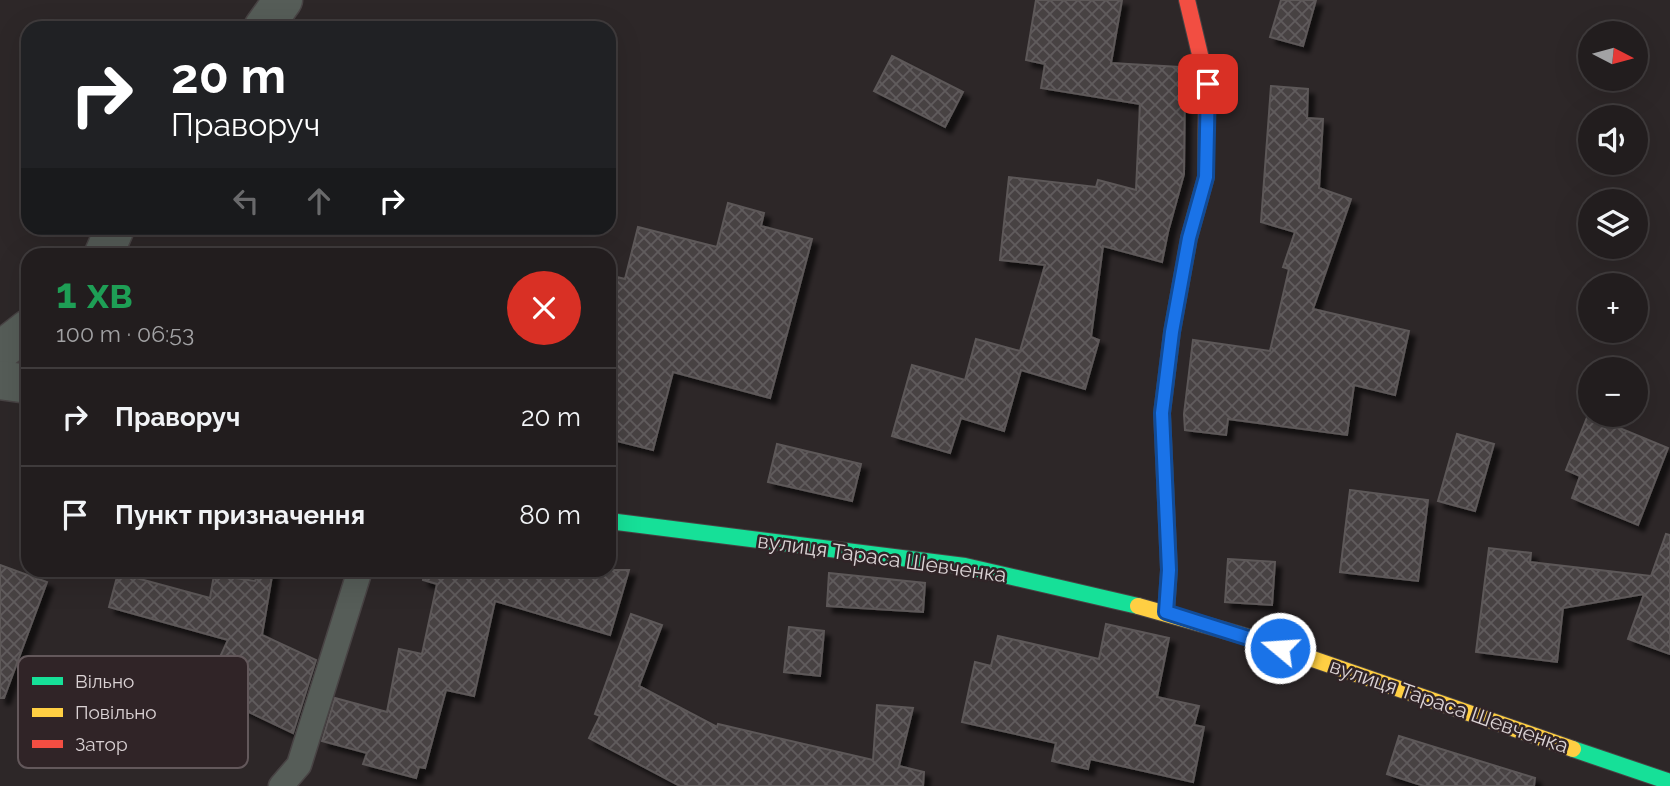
<!DOCTYPE html>
<html lang="uk">
<head>
<meta charset="utf-8">
<style>
  :root { --surface:#221d1e; --page:#2a2627; --text:#f1f3f6; --muted:#a2a2a4; --line:#3f3b3c }
  body { margin:0; font-family:Raleway,sans-serif; background:var(--page); color:var(--text); height:100vh; display:flex; flex-direction:column; font-size:26px; white-space:nowrap }
  * { box-sizing:border-box; margin:0 }
  p { font-size:23px; color:var(--muted) }
  .icon { flex:none; width:38px; height:38px; fill:none; stroke:currentColor; stroke-width:2; stroke-linecap:round; stroke-linejoin:round }
  .map { position:relative; flex:1; overflow:hidden }
  .sheet { position:absolute; left:21px; top:248px; width:595px; height:329px; display:flex; flex-direction:column; background:var(--surface); border-radius:21px; box-shadow:0 7px 28px #0002,0 0 0 2px var(--line) }
  .sheet>* { flex:none }
  .banner { position:absolute; left:21px; top:21px; width:595px; height:214px; border-radius:21px; box-shadow:0 7px 28px #0002,0 0 0 2px var(--line); background:#202124; color:#fff; overflow:hidden }
  .needle { width:46px; rotate:96deg }
  .fabs { position:absolute; left:1578px; top:21px; display:grid; gap:14px }
  .fabs a { display:grid; place-items:center; width:70px; height:70px; border-radius:50%; background:var(--surface); box-shadow:0 7px 28px #0002,0 0 0 2px var(--line); font-size:35px }
  .pin { position:absolute; display:grid; place-items:center; width:60px; height:60px; color:#fff; margin:-30px; border-radius:14px; box-shadow:0 4px 10px #0006 }
  .me { position:absolute; width:77px; margin:-38px; rotate:288deg; stroke-linejoin:round; filter:drop-shadow(0 0 5px #0008) }
  .turn { display:flex; align-items:center; gap:24px; height:147px; padding:0 35px; font-size:32px }
  .turn .icon { width:91px; height:91px; stroke-width:2.5 }
  .turn b { display:block; font-size:49px; line-height:60px }
  .lanes { display:flex; align-items:center; height:66px; padding:0 35px; background:#0003; justify-content:center; gap:35px; direction:ltr }
  .lanes .off { opacity:.35 }
  .round { display:grid; place-items:center; flex:none; width:74px; height:74px; border-radius:37px; background:var(--page) }
  .headline { display:flex; align-items:center; justify-content:space-between; height:119px; padding:0 35px }
  h1 { font-size:42px; font-weight:700; line-height:52px; color:#1e9e55 }
  ul { padding:0; list-style:none }
  li { display:flex; align-items:center; gap:21px; height:98px; padding:0 35px; border-top:2px solid var(--line) }
  li div { flex:1 }
  li b { display:block; font-size:26px }
  li em { font-style:normal }
  .map>svg:first-child { display:block }
</style>
</head>
<body>
<div class="map">
<svg width="1670" height="786" viewBox="0 0 1670 786">
  <defs>
    <pattern id="building-cross-hatch" width="8" height="8" patternUnits="userSpaceOnUse" patternTransform="scale(1.75)"><rect width="8" height="8" fill="#474243"/><path d="M0 0l8 8M0 8l8-8" fill="none" stroke="#615c5d"/></pattern>
    <filter id="shadow"><feDropShadow dx="6" dy="6" stdDeviation="2" flood-color="#0009"/></filter>
  </defs>
  <rect width="100%" height="100%" fill="#2d2728"/>
  <!-- building -->
  <g fill="url(#building-cross-hatch)" stroke="#5d5859" stroke-width="2" filter="url(#shadow)">
    <polygon points="1036,0 1122,0 1111,63 1180,67 1185,86 1184,174 1168,232 1162,262 1103,246 1091,337 1099,340 1085,389 1021,370 1004,431 961,418 950,453 892,436 912,365 965,380 976,339 1020,351 1045,265 1000,260 1009,177 1096,187 1098,180 1136,190 1140,104 1041,88 1045,64 1026,60"/>
    <polygon points="1281,0 1316,0 1303,46 1270,37"/>
    <polygon points="892,56 963,92 945,127 874,91"/>
    <polygon points="1271,86 1308,89 1307,118 1323,119 1319,188 1351,199 1313,309 1409,331 1395,395 1354,385 1347,435 1228,419 1226,435 1185,430 1184,414 1193,340 1270,351 1289,269 1283,267 1295,232 1261,222"/>
    <polygon points="728,203 764,213 761,226 812,239 770,398 673,372 653,450 609,439 609,275 625,279 638,227 717,247"/>
    <polygon points="1588,415 1668,448 1638,525 1572,498 1580,476 1566,470"/>
    <polygon points="1457,434 1494,444 1475,511 1438,501"/>
    <polygon points="777,444 861,464 852,501 768,482"/>
    <polygon points="1350,490 1428,500 1418,581 1340,572"/>
    <polygon points="1666,534 1670,535 1670,654 1628,639 1644,594 1563,608 1557,662 1476,652 1489,548 1531,553 1530,562 1651,576"/>
    <polygon points="1228,559 1275,562 1272,605 1225,602"/>
    <polygon points="0,565 47,582 4,698 0,698"/>
    <polygon points="260,570 273,570 262,635 316,660 293,733 204,691 228,640 109,607 118,573 210,598 214,575 255,581"/>
    <polygon points="424,570 629,570 610,635 495,601 474,696 446,690 425,768 419,767 416,778 363,764 367,753 322,741 335,698 387,712 399,649 422,654 437,584 423,580"/>
    <polygon points="829,573 925,583 923,612 827,606"/>
    <polygon points="631,614 662,625 639,686 717,727 718,724 873,760 877,705 913,708 899,766 924,772 923,786 680,786 589,738 600,716 595,714"/>
    <polygon points="1106,624 1169,638 1157,697 1199,706 1194,725 1204,727 1193,782 1090,759 1088,769 1052,761 1056,743 962,722 975,662 991,666 998,636 1099,659"/>
    <polygon points="789,627 824,631 820,676 784,672"/>
    <polygon points="1399,736 1535,778 1534,786 1424,786 1387,774"/>
  </g>
  <g fill="none" stroke-linecap="round" stroke-linejoin="round">
    <!-- lane casing -->
    <g stroke="#484344" stroke-width="27">
      <polyline id="lane" points="281,786 299,765 360,570"/>
    </g>
    <!-- street casing -->
    <g stroke="#484344" stroke-width="41">
      <g id="street">
        <polyline points="263,28 283,0"/>
        <polyline points="103,256 115,228"/>
        <polyline points="0,351 28,329"/>
        <polyline points="0,380 28,384"/>
      </g>
    </g>
    <!-- fast casing -->
    <g stroke="#484344" stroke-width="18">
      <g id="fast">
        <polyline points="609,521 965,566 1138,606"/>
        <polyline points="1166,612 1169,570 1162,413 1172,332 1189,238 1206,177 1206,135"/>
        <polyline points="1573,749 1670,782"/>
      </g>
    </g>
    <!-- slow casing -->
    <g stroke="#484344" stroke-width="18">
      <polyline id="slow" points="1138,606 1255,639 1573,749"/>
    </g>
    <!-- jam casing -->
    <g stroke="#484344" stroke-width="18">
      <polyline id="jam" points="1187,0 1207,84 1206,135"/>
    </g>
    <!-- lane -->
    <use href="#lane" stroke="#565d58" stroke-width="24"/>
    <!-- street -->
    <use href="#street" stroke="#565d58" stroke-width="38"/>
    <!-- fast -->
    <use href="#fast" stroke="#16e098" stroke-width="16"/>
    <!-- slow -->
    <use href="#slow" stroke="#ffcf43" stroke-width="16"/>
    <!-- jam -->
    <use href="#jam" stroke="#f24e42" stroke-width="16"/>
  </g>
  <g fill="none" stroke-linecap="round" stroke-linejoin="round">
    <!-- route casing -->
    <g stroke="#114b97" stroke-width="18">
      <polyline id="route" points="1208,84 1206,177 1189,238 1172,332 1162,413 1169,570 1166,612 1280,648"/>
    </g>
    <!-- route -->
    <use href="#route" stroke="#1a73e8" stroke-width="12"/>
  </g>
  <g text-anchor="middle" stroke-width="5" stroke-linejoin="round" paint-order="stroke">
    <!-- street labels -->
    <g font-size="21" fill="#dad2d4" stroke="#302427">
      <text transform="translate(882 558) rotate(8)" y="7">вулиця Тараса Шевченка</text>
      <text transform="translate(1449 706) rotate(19)" y="7">вулиця Тараса Шевченка</text>
    </g>
  </g>
  <!-- legend -->
  <rect x="18" y="656" width="230" height="112" rx="10" fill="#302427" stroke="#63585b" stroke-width="2"/>
  <rect x="32" y="677" width="31" height="8" fill="#16e098"/>
  <rect x="32" y="708" width="31" height="9" fill="#ffcf43"/>
  <rect x="32" y="740" width="31" height="8" fill="#f24e42"/>
  <g font-size="19" fill="#dad2d4">
    <text x="75" y="688">Вільно</text>
    <text x="75" y="719">Повільно</text>
    <text x="75" y="751">Затор</text>
  </g>
</svg>
<div class="fabs">
<a><svg class="needle" viewBox="-14 -14 28 28"><path d="M0-13l5 13h-10z" fill="#e53935"/><path d="M0 13l5-13h-10z" fill="#a2a2a4"/></svg></a>
<a><svg class="icon" aria-label="sound" viewBox="0 0 24 24"><path d="M4 9h4l5-4v14l-5-4H4zM17 9q2 3 0 6"/></svg></a>
<a><svg class="icon" aria-label="layers" viewBox="0 0 24 24"><path d="M12 4l9 5-9 5-9-5zM3 14l9 5 9-5"/></svg></a>
<a>+</a>
<a>−</a>
</div>
<div class="pin" style="left:1208px;top:84px;background:#d93025"><svg class="icon" aria-label="arrive" viewBox="0 0 24 24"><path d="M6 21V4h12l-3 4 3 4H6"/></svg></div>
<svg class="me" style="left:1280px;top:648px" viewBox="-20 -20 40 40"><circle r="17" fill="#1a73e8" stroke="#fff" stroke-width="3"/><path d="M0-11L8 9 0 5-8 9z" fill="#fff"/></svg>
<div class="banner">
<div class="turn"><svg class="icon" aria-label="right" viewBox="0 0 24 24"><path d="M7 20v-9h11M14 6l5 5-5 5"/></svg><div><b>20 m</b>Праворуч</div></div>
<div class="lanes"><svg class="icon off" aria-label="left" viewBox="0 0 24 24"><path d="M17 20v-9H6M10 6l-5 5 5 5"/></svg><svg class="icon off" aria-label="ahead" viewBox="0 0 24 24"><path d="M12 20V5M6 11l6-6 6 6"/></svg><svg class="icon" aria-label="right" viewBox="0 0 24 24"><path d="M7 20v-9h11M14 6l5 5-5 5"/></svg></div>
</div>
<section class="sheet">
<div class="headline"><div><h1>1 хв</h1><p>100 m · 06:53</p></div><a class="round" style="background:#d93025;color:#fff"><svg class="icon" aria-label="close" viewBox="0 0 24 24"><path d="M6 6l12 12M18 6L6 18"/></svg></a></div>
<ul>
<li><svg class="icon" aria-label="right" viewBox="0 0 24 24"><path d="M7 20v-9h11M14 6l5 5-5 5"/></svg><div><b>Праворуч</b></div><em>20 m</em></li>
<li><svg class="icon" aria-label="arrive" viewBox="0 0 24 24"><path d="M6 21V4h12l-3 4 3 4H6"/></svg><div><b>Пункт призначення</b></div><em>80 m</em></li>
</ul>
</section>
</div>
</body>
</html>
